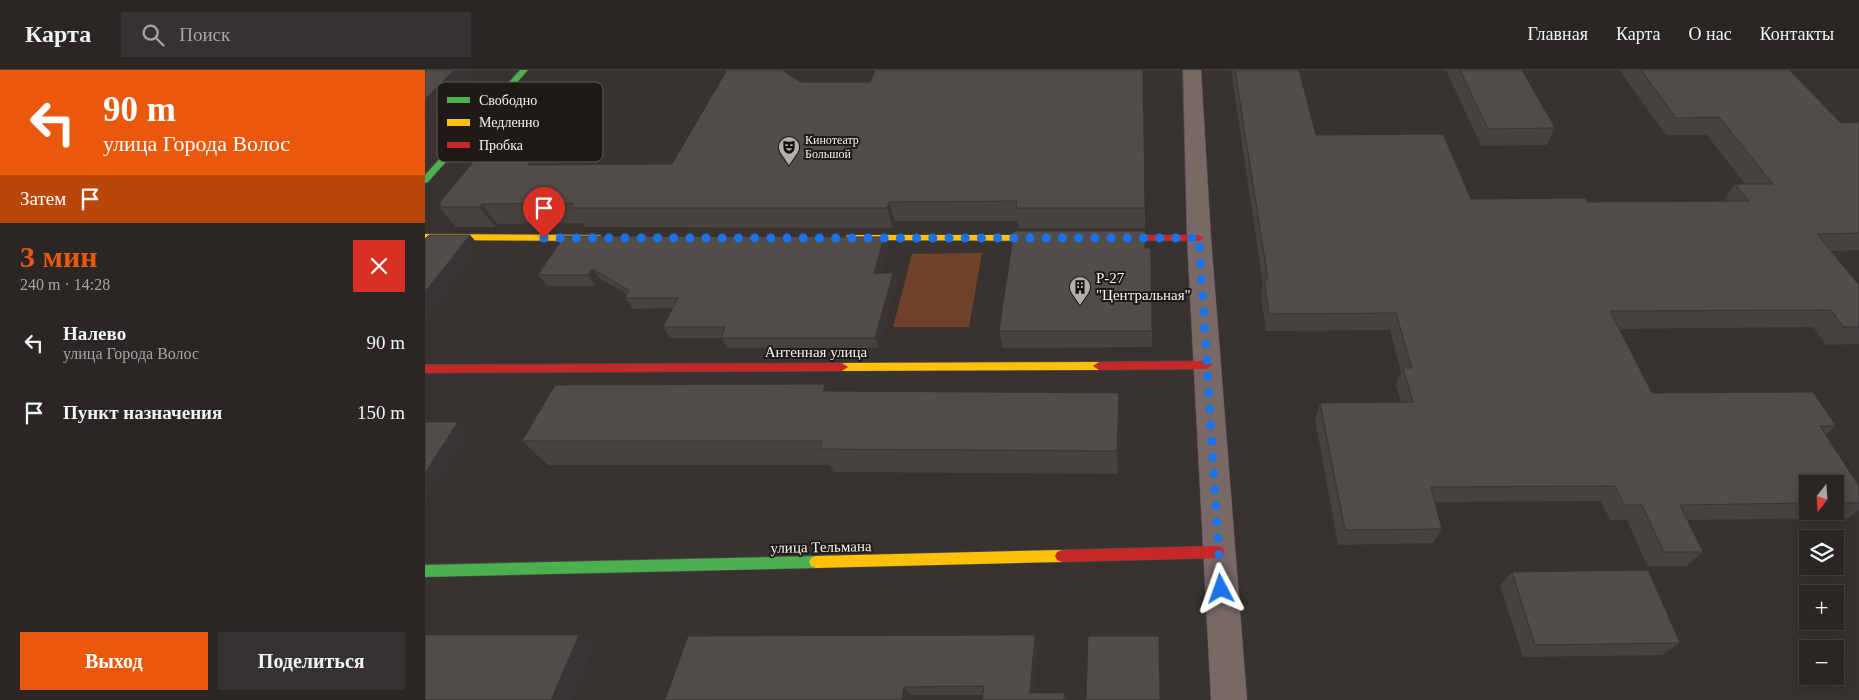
<!DOCTYPE html>
<html lang="ru">
<head>
<meta charset="utf-8">
<style>
  :root { --surface:#2a2624; --page:#363231; --text:#f1f3f6; --muted:#a5a5a6; --line:#464341; --accent:#ea580c }
  body { margin:0; font-family:"Times New Roman",serif; background:var(--page); color:var(--text); height:100vh; display:flex; flex-direction:column; font-size:19px; white-space:nowrap }
  * { box-sizing:border-box; margin:0 }
  p { font-size:16px; color:var(--muted) }
  .icon { flex:none; width:28px; height:28px; fill:none; stroke:currentColor; stroke-width:2; stroke-linecap:round; stroke-linejoin:round }
  .map { position:relative; flex:1; overflow:hidden }
  .panel { display:flex; flex-direction:column; background:var(--surface); width:425px }
  .panel>* { flex:none }
  .banner { background:#ea580c; color:#fff; overflow:hidden }
  .needle { width:32px; rotate:197deg }
  .fabs { position:absolute; left:1374px; top:405px; display:grid; gap:10px }
  .fabs a { display:grid; place-items:center; width:45px; height:45px; border-radius:0px; background:var(--surface); box-shadow:0 2px 12px #0003,0 0 0 1px var(--line); font-size:25px }
  .pin { position:absolute; display:grid; place-items:center; width:42px; height:42px; color:#fff; margin:-51px -21px; border-radius:50% 50% 50% 0; rotate:-45deg; box-shadow:0 0 5px #0007 }
  .pin .icon { rotate:45deg }
  .me { position:absolute; width:55px; margin:-28px; rotate:356deg; stroke-linejoin:round; filter:drop-shadow(0 0 4px #0008) }
  .turn { display:flex; align-items:center; gap:18px; height:105px; padding:0 20px; font-size:22px }
  .turn .icon { width:65px; height:65px; stroke-width:2.5 }
  .turn b { display:block; font-size:35px; line-height:42px }
  .then { display:flex; align-items:center; height:48px; padding:0 20px; background:#0003; gap:10px; font-size:19px }
  .round { display:grid; place-items:center; flex:none; width:52px; height:52px; border-radius:0px; background:var(--page) }
  .head { display:flex; align-items:center; justify-content:space-between; height:85px; padding:0 20px }
  h1 { font-size:30px; font-weight:700; line-height:38px; color:var(--accent) }
  .cta { display:flex; gap:10px; margin-top:auto; padding:10px 20px }
  .cta a { flex:1; height:58px; border-radius:0px; background:var(--accent); color:#fff; font-size:20px; font-weight:700; line-height:58px; text-align:center }
  .cta a+a { background:var(--page); color:var(--text) }
  ul { padding:0; list-style:none }
  li { display:flex; align-items:center; gap:15px; height:70px; padding:0 20px }
  li div { flex:1 }
  li b { display:block; font-size:19px }
  li em { font-style:normal }
  header { display:flex; align-items:center; gap:30px; box-sizing:border-box; height:70px; padding:0 25px; background:var(--surface); border-bottom:1px solid var(--line) }
  header strong { font-size:24px }
  nav { display:flex; gap:28px; margin-inline-start:auto; font-size:18px }
  .search { width:350px; height:45px; background:var(--page); display:flex; align-items:center; gap:12px; box-sizing:border-box; padding:0 18px; border-radius:0px; color:var(--muted); font-size:19px }
  main { display:flex; flex:1; min-height:0 }
  .map>svg:first-child { display:block }
</style>
</head>
<body>
<header>
<strong>Карта</strong>
<div class="search"><svg class="icon" aria-label="search" viewBox="0 0 24 24"><circle cx="10" cy="10" r="6"/><path d="M15 15l6 6"/></svg>Поиск</div>
<nav><a>Главная</a><a>Карта</a><a>О нас</a><a>Контакты</a></nav>
</header>
<main>
<section class="panel">
<div class="banner">
<div class="turn"><svg class="icon" aria-label="left" viewBox="0 0 24 24"><path d="M17 20v-9H6M10 6l-5 5 5 5"/></svg><div><b>90 m</b>улица Города Волос</div></div>
<div class="then">Затем<svg class="icon" aria-label="arrive" viewBox="0 0 24 24"><path d="M6 21V4h12l-3 4 3 4H6"/></svg></div>
</div>
<div class="head"><div><h1>3 мин</h1><p>240 m · 14:28</p></div><a class="round" style="background:#d93025;color:#fff"><svg class="icon" aria-label="close" viewBox="0 0 24 24"><path d="M6 6l12 12M18 6L6 18"/></svg></a></div>
<ul>
<li><svg class="icon" aria-label="left" viewBox="0 0 24 24"><path d="M17 20v-9H6M10 6l-5 5 5 5"/></svg><div><b>Налево</b><p>улица Города Волос</p></div><em>90 m</em></li>
<li><svg class="icon" aria-label="arrive" viewBox="0 0 24 24"><path d="M6 21V4h12l-3 4 3 4H6"/></svg><div><b>Пункт назначения</b></div><em>150 m</em></li>
</ul>
<div class="cta"><a>Выход</a><a>Поделиться</a></div>
</section>
<div class="map">
<svg width="1434" height="630" viewBox="0 0 1434 630">
  <rect width="100%" height="100%" fill="#383230"/>
  <!-- green -->
  <polygon fill="#70422c" points="557,183 544,257 468,257 487,184"/>
  <g fill="none" stroke-linecap="round" stroke-linejoin="round">
    <!-- street casing -->
    <g stroke="#524e4b" stroke-width="1">
      <polygon id="street" points="758,0 776,0 786,168 822,630 786,630 762,168"/>
    </g>
    <!-- fast casing -->
    <g stroke="#524e4b" stroke-width="1">
      <g id="fast">
        <polygon points="95,0 103,0 3,112 0,113 0,105"/>
        <polygon points="391,486 396,488 398,492 396,496 391,498 0,507 0,495"/>
      </g>
    </g>
    <!-- slow casing -->
    <g stroke="#524e4b" stroke-width="1">
      <g id="slow">
        <polygon points="0,164 175,165 180,168 175,171 0,170"/>
        <polygon points="423,165 625,165 630,168 625,171 420,170 418,168"/>
        <polygon points="674,292 680,296 674,300 417,301 411,297 417,293"/>
        <polygon points="637,480 642,482 644,486 642,490 637,492 391,498 386,496 384,492 386,488 391,486"/>
      </g>
    </g>
    <!-- jam casing -->
    <g stroke="#524e4b" stroke-width="1">
      <g id="jam">
        <polygon points="683,165 774,165 779,168 774,171 680,170 678,168 680,166"/>
        <polygon points="782,291 788,295 782,299 674,300 668,296 674,292"/>
        <polygon points="417,293 423,297 417,301 0,303 0,295"/>
        <polygon points="793,476 798,478 800,482 798,486 793,488 637,492 632,490 630,486 632,482 637,480"/>
      </g>
    </g>
    <!-- street -->
    <use href="#street" fill="#786866" fill-rule="evenodd"/>
    <!-- fast -->
    <use href="#fast" fill="#4caf50" fill-rule="evenodd"/>
    <!-- slow -->
    <use href="#slow" fill="#ffc107" fill-rule="evenodd"/>
    <!-- jam -->
    <use href="#jam" fill="#c62828" fill-rule="evenodd"/>
  </g>
  <!-- wall -->
  <g fill="#474140" fill-rule="evenodd">
    <polygon points="302,0 364,0 364,4 376,12 720,138 720,158 594,158 593,151 470,151 468,158 160,157 157,153 73,154 71,157 31,157 14,137 15,136 13,135 135,90 132,95 247,94"/>
    <path d="M806,0h68l17,65 155,64 117,3 135,-1 12,-17h10l-38,-49h-41l-47,-65h170l52,53 18,-1v128l-28,1 28,34v59l-33,1 -13,-18 -194,2 33,64 184,33 -11,9 34,51v24l-11,8 -161,2 16,32 -17,14h-39l-20,-46h-17l-9,-19 -166,1 7,27 -9,14 -95,2 -23,-126 5,-16 81,-1 -5,-17 5,-13 -11,-42 -124,1 -5,-35 2,-12zM1382,414h28v27h-28z"/>
    <polygon points="1021,0 1097,0 1130,58 1122,75 1056,76"/>
    <polygon points="139,166 463,177 456,203 472,213 454,278 302,278 296,268 245,268 238,257 247,238 208,239 200,228 202,224 175,209 171,216 122,216 113,205"/>
    <polygon points="720,178 727,261 727,277 578,278 574,261"/>
    <polygon points="400,314 403,321 695,348 693,404 409,402 404,395 123,395 97,371"/>
    <polygon points="1087,502 1255,573 1237,585 1098,587 1075,515"/>
    <polygon points="610,565 613,574 609,623 639,623 641,630 557,630 558,625 486,625 240,630"/>
  </g>
  <!-- shaded-wall -->
  <g fill="#393534">
    <polygon points="29,0 54,0 0,56 0,29"/>
    <polygon points="357,0 364,0 364,19"/>
    <polygon points="121,71 135,90 117,115 103,95"/>
    <polygon points="464,132 470,151 468,158 462,138"/>
    <polygon points="57,134 73,154 71,157 54,137"/>
    <polygon points="45,165 56,177 0,251 0,222"/>
    <polygon points="459,167 463,177 453,213 449,203"/>
    <polygon points="167,199 175,209 171,216 163,205"/>
    <polygon points="468,203 472,213 454,278 450,268"/>
    <polygon points="400,314 413,339 398,321"/>
    <polygon points="694,323 695,348 693,404 692,381"/>
    <polygon points="33,352 45,362 0,431 0,403"/>
    <polygon points="154,565 170,575 147,630 126,630"/>
    <polygon points="610,565 613,574 608,630 605,623"/>
    <polygon points="479,617 486,625 485,630 477,630"/>
  </g>
  <!-- building -->
  <g fill="#524c4a" stroke="#393534">
    <polygon points="0,0 29,0 0,29"/>
    <polygon points="302,0 357,0 376,12 445,12 450,0 718,0 720,138 591,138 592,131 464,132 462,138 146,138 149,133 57,134 54,137 14,137 16,135 13,135 65,71 121,71 103,95 247,94"/>
    <polygon points="810,0 874,0 891,65 1018,64 1046,129 1161,128 1163,132 1324,131 1310,114 1348,114 1294,47 1251,48 1216,0 1364,0 1416,53 1434,52 1434,163 1392,164 1434,215 1434,257 1419,257 1406,240 1185,241 1227,323 1388,322 1411,356 1395,356 1434,416 1434,433 1410,433 1410,414 1382,414 1382,433 1255,435 1278,482 1239,482 1217,435 1199,435 1190,416 1006,417 1017,459 920,460 895,333 988,332 978,298 987,298 971,243 844,244 839,209 843,209"/>
    <polygon points="1035,0 1097,0 1130,58 1063,59"/>
    <polygon points="589,161 720,161 720,178 726,178 727,261 574,261"/>
    <polygon points="4,165 45,165 0,222 0,169"/>
    <polygon points="139,166 459,167 449,203 468,203 450,268 296,268 300,257 238,257 253,228 200,228 204,220 167,199 163,205 113,205"/>
    <polygon points="400,314 398,321 694,323 692,381 395,379 397,371 97,371 130,315"/>
    <polygon points="0,352 33,352 0,403"/>
    <polygon points="1223,500 1255,573 1110,575 1087,502"/>
    <polygon points="0,565 154,565 126,630 0,630"/>
    <polygon points="610,565 605,623 639,623 639,630 557,630 559,616 479,617 477,630 240,630 263,566"/>
    <polygon points="663,566 734,566 735,630 661,630"/>
  </g>
  <g fill="none" stroke-linecap="round" stroke-linejoin="round">
    <!-- route -->
    <polyline stroke="#1a73e8" stroke-width="9" stroke-dasharray="0 16.2" points="119,168 774,168 796,519"/>
  </g>
  <!-- icons -->
  <defs>
    <g id="theatre-pin" transform="scale(1.125)"><path d="M0 17L-7.5 6A9.5 9.5 0 1 1 7.5 6Z" fill="#b5afac" stroke="#1f1a18"/><path d="M-5-5.5Q0-4 5-5.5V0Q5 5 0 6Q-5 5-5 0ZM-3.3-2.5H-1v1.5H-3.3ZM1-2.5H3.3v1.5H1ZM-2.8 1Q0 5.5 2.8 1Z" fill="#111"/></g>
    <g id="building-pin" transform="scale(1.125)"><path d="M0 17L-7.5 6A9.5 9.5 0 1 1 7.5 6Z" fill="#b5afac" stroke="#1f1a18"/><path d="M-4-6H4V6H1V3H-1V6H-4ZM-2.5-4.3h1.7v1.8h-1.7ZM.8-4.3h1.7v1.8H.8ZM-2.5-1h1.7V.8h-1.7ZM.8-1h1.7V.8H.8Z" fill="#111"/></g>
  </defs>
  <g fill-rule="evenodd">
    <use href="#theatre-pin" x="364" y="77"/>
    <use href="#building-pin" x="655" y="217"/>
  </g>
  <g text-anchor="middle" stroke-width="4" stroke-linejoin="round" paint-order="stroke">
    <!-- far-poi labels -->
    <g font-size="12" fill="#f9f2ee" stroke="#1f1a18" text-anchor="start">
      <text x="380" y="74">Кинотеатр<tspan x="380" dy="14">Большой</tspan></text>
    </g>
    <!-- poi labels -->
    <g font-size="15" fill="#f9f2ee" stroke="#1f1a18" text-anchor="start">
      <text x="671" y="213">Р-27<tspan x="671" dy="17">"Центральная"</tspan></text>
    </g>
    <!-- street labels -->
    <g font-size="15" fill="#f9f2ee" stroke="#1f1a18">
      <text x="391" y="287">Антенная улица</text>
      <text transform="translate(396 477) rotate(-1)" y="5">улица Тельмана</text>
    </g>
  </g>
  <!-- legend -->
  <rect x="12" y="12" width="166" height="80" rx="8" fill="#1f1a18" stroke="#605b58" stroke-width="1"/>
  <rect x="22" y="27" width="23" height="6" fill="#4caf50"/>
  <rect x="22" y="49" width="23" height="7" fill="#ffc107"/>
  <rect x="22" y="72" width="23" height="6" fill="#c62828"/>
  <g font-size="14" fill="#f9f2ee">
    <text x="54" y="35">Свободно</text>
    <text x="54" y="57">Медленно</text>
    <text x="54" y="80">Пробка</text>
  </g>
</svg>
<div class="fabs">
<a><svg class="needle" viewBox="-14 -14 28 28"><path d="M0-13l5 13h-10z" fill="#e53935"/><path d="M0 13l5-13h-10z" fill="#a5a5a6"/></svg></a>
<a><svg class="icon" aria-label="layers" viewBox="0 0 24 24"><path d="M12 4l9 5-9 5-9-5zM3 14l9 5 9-5"/></svg></a>
<a>+</a>
<a>−</a>
</div>
<div class="pin" style="left:119px;top:168px;background:#d93025"><svg class="icon" aria-label="arrive" viewBox="0 0 24 24"><path d="M6 21V4h12l-3 4 3 4H6"/></svg></div>
<svg class="me" style="left:796px;top:519px" viewBox="-20 -20 40 40"><path d="M0-17L14 15 0 8-14 15z" fill="#1a73e8" stroke="#fff" stroke-width="4"/></svg>
</div>
</main>
</body>
</html>
